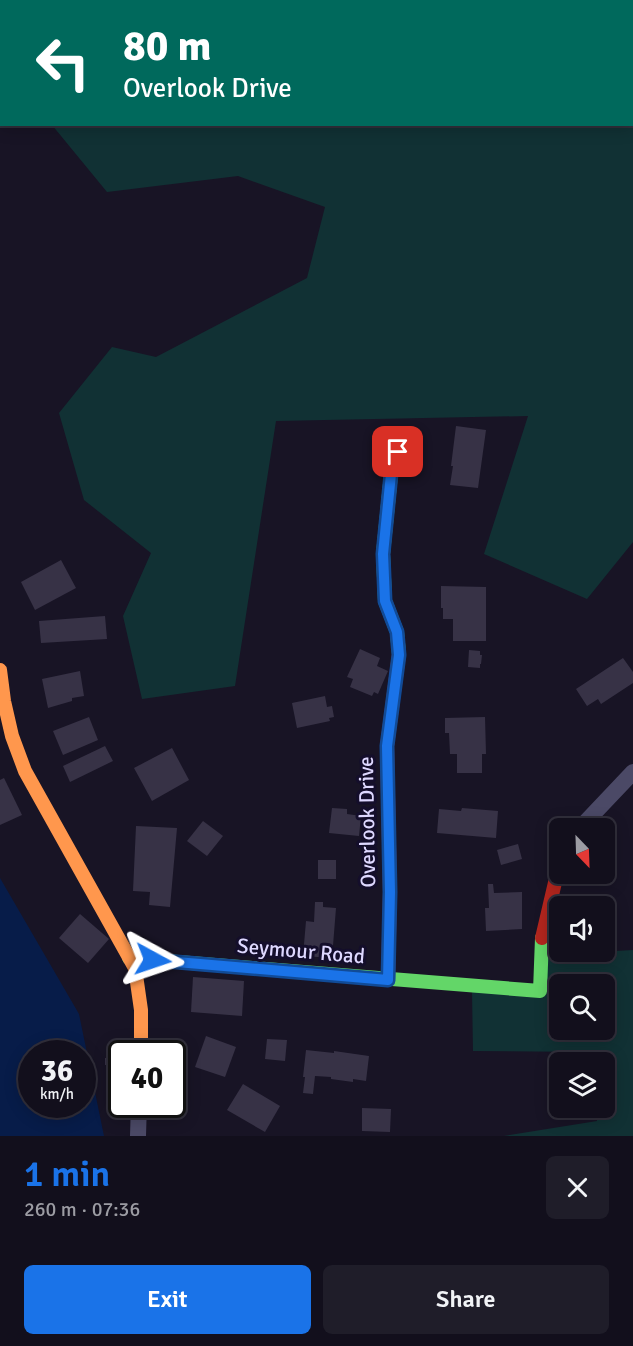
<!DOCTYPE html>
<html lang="en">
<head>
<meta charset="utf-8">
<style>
  :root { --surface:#120f1c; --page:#1f1d29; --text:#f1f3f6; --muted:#9c9ca3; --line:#312f3b; --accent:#1a73e8 }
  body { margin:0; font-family:Signika,sans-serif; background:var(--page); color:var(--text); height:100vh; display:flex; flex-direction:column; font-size:22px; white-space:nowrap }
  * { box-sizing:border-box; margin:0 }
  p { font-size:20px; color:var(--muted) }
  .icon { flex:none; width:33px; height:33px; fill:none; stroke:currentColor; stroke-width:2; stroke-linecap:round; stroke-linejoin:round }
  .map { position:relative; height:1136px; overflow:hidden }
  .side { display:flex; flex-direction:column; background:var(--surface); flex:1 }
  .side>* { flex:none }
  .guide { position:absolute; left:0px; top:0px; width:633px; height:126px; box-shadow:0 3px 15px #0003,0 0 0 2px var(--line); background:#00695c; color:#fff; overflow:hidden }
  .needle { width:39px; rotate:157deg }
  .controls { position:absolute; left:549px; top:818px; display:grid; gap:12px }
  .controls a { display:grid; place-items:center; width:66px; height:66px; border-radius:9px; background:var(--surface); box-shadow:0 3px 15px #0003,0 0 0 2px var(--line); font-size:30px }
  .speed { position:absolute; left:18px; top:1040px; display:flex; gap:12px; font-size:30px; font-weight:700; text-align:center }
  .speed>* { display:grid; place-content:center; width:78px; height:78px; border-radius:50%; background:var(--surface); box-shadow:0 3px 15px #0003,0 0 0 2px var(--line); line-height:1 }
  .speed small { font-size:15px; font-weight:400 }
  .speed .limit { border:3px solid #111; border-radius:9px; background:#fff; color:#111 }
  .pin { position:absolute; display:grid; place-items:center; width:51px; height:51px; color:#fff; margin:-26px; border-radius:12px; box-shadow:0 3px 9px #0006 }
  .me { position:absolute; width:66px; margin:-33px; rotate:95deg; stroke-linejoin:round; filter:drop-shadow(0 0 4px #0008) }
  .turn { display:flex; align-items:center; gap:21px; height:126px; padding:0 24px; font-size:27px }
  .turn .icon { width:78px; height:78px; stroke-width:2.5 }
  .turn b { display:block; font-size:42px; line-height:51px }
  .round { display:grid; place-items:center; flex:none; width:63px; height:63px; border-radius:9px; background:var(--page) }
  .summary { display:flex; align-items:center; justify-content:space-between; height:102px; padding:0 24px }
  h1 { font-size:36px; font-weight:600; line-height:45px; color:var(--accent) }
  .primary-button { display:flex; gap:12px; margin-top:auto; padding:12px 24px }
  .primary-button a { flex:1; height:69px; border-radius:9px; background:var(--accent); color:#fff; font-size:24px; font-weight:600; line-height:69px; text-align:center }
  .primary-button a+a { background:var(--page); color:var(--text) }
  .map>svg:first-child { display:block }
</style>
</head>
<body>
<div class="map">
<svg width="633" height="1136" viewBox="0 0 633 1136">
  <rect width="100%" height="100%" fill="#181425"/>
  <!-- green -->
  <g fill="#113134" fill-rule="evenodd">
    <polygon points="0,0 633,0 633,542 587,599 484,554 528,416 276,421 235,686 142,699 123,616 151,553 84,500 59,413 112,347 156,357 307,278 325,207 238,176 107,192 52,125 632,124 632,2 2,2 1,62 0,60"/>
    <path d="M633,950v186h-129l93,-15 -1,-14h8v-45h-11l-2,-10 -118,-1 -1,-60 61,-1 11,-35zM560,984h44v45h-44z"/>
  </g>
  <!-- water -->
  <path fill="#071c49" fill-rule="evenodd" d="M0,878l79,136 25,122h-104zM32,1053h50v51h-50z"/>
  <!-- building -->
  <g fill="#373246">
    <polygon points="456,426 486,430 478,488 450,485 453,466 451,466"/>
    <polygon points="61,560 76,588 35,610 21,582"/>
    <polygon points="441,586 486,587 486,641 453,641 453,619 443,619 443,608 441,608"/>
    <polygon points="105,616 107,639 41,643 39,621"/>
    <polygon points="360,649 380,658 377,666 388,671 378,694 374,692 372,696 350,687 353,679 347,677"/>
    <polygon points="469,650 480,651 480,655 482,655 481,664 480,664 480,668 468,667"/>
    <polygon points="623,658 633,672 633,683 601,704 598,699 587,706 576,689"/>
    <polygon points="80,671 84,696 72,698 72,701 48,708 42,679"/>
    <polygon points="325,696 327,707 332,706 334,717 329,718 330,721 297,728 292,703"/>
    <polygon points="89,717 98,740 63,755 53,731"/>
    <polygon points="485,717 486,754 482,754 482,773 457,773 457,754 450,754 449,733 445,733 445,718"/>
    <polygon points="105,746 113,761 70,782 63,766"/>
    <polygon points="172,748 189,780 152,801 134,768"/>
    <polygon points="4,778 22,815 0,825 0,780"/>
    <polygon points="332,808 347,809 347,814 361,816 359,836 329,833"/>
    <polygon points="462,808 498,811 496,838 437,833 439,809 461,811"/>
    <polygon points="203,821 223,836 207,856 187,841"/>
    <polygon points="136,826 177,828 170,907 149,905 150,892 133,891"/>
    <polygon points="518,844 522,859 501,865 497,850"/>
    <rect x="318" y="860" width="18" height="19"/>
    <polygon points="488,884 493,884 494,893 522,892 522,929 486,931 485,908 489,908"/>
    <polygon points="315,902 323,902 323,907 336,908 332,958 303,956 306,921 314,922"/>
    <polygon points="80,914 109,939 88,963 59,938"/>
    <polygon points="193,977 244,981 242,1016 191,1012"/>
    <polygon points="206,1036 236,1047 225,1077 195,1067"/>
    <polygon points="267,1039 287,1040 285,1061 265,1059"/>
    <polygon points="306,1050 334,1053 334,1051 369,1056 366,1081 353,1079 353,1082 331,1079 331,1077 315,1076 313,1094 303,1093 305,1077 303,1077"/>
    <rect x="105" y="1058" width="17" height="7"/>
    <polygon points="243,1084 280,1106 265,1132 227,1110"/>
    <polygon points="362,1108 391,1109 390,1132 362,1131"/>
  </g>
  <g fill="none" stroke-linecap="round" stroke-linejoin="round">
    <!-- street -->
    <g stroke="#4b4966" stroke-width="16">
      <polyline points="580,828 633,772"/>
      <polyline points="138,1136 139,1104"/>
    </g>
    <!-- fast -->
    <g stroke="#63d668" stroke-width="14">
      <polyline points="398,452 391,474 383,554 385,601 397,632 399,654"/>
      <polyline points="129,958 540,991 542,938"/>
    </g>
    <!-- slow -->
    <polyline stroke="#ff974d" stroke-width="14" points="0,670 4,701 12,736 25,771 135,968 141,1010 141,1053"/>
    <!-- jam -->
    <g stroke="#b3261e" stroke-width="14">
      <polyline points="542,938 560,861"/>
      <polyline points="388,980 390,892 387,746 399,654"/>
    </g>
  </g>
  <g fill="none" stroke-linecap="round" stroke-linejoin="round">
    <!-- route casing -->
    <g stroke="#114b97" stroke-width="15">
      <polyline id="route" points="153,960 388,980 390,892 387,746 399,655 397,632 385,601 383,554 391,474 398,452"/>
    </g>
    <!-- route -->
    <use href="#route" stroke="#1a73e8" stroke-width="10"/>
  </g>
  <g text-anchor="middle" stroke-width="6" stroke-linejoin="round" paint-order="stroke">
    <!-- street labels -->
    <g font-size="21" fill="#ded8ff" stroke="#140e2b">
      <text transform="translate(367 822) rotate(-91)" y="7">Overlook Drive</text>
      <text transform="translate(301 951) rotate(5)" y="7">Seymour Road</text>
    </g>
  </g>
</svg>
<div class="controls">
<a><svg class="needle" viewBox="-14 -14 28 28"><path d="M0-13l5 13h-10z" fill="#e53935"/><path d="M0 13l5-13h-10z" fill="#9c9ca3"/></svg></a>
<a><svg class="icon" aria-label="sound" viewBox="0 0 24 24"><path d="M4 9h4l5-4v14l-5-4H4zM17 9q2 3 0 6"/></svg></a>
<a><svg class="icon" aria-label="search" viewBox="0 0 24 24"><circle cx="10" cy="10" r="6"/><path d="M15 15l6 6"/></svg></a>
<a><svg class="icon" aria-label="layers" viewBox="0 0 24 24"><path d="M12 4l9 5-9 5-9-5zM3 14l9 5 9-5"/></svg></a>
</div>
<div class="speed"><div>36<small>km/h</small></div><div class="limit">40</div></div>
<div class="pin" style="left:398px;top:452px;background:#d93025"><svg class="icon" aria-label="arrive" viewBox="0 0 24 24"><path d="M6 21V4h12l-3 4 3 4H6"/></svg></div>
<svg class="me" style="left:153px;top:960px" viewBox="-20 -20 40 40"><path d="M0-17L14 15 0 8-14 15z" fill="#1a73e8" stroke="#fff" stroke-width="4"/></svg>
<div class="guide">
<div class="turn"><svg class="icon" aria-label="left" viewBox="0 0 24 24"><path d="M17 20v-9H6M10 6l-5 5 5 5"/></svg><div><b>80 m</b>Overlook Drive</div></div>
</div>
</div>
<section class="side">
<div class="summary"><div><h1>1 min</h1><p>260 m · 07:36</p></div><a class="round"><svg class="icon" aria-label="close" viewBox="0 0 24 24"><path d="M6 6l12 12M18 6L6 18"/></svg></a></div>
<div class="primary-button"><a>Exit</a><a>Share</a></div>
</section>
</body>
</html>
